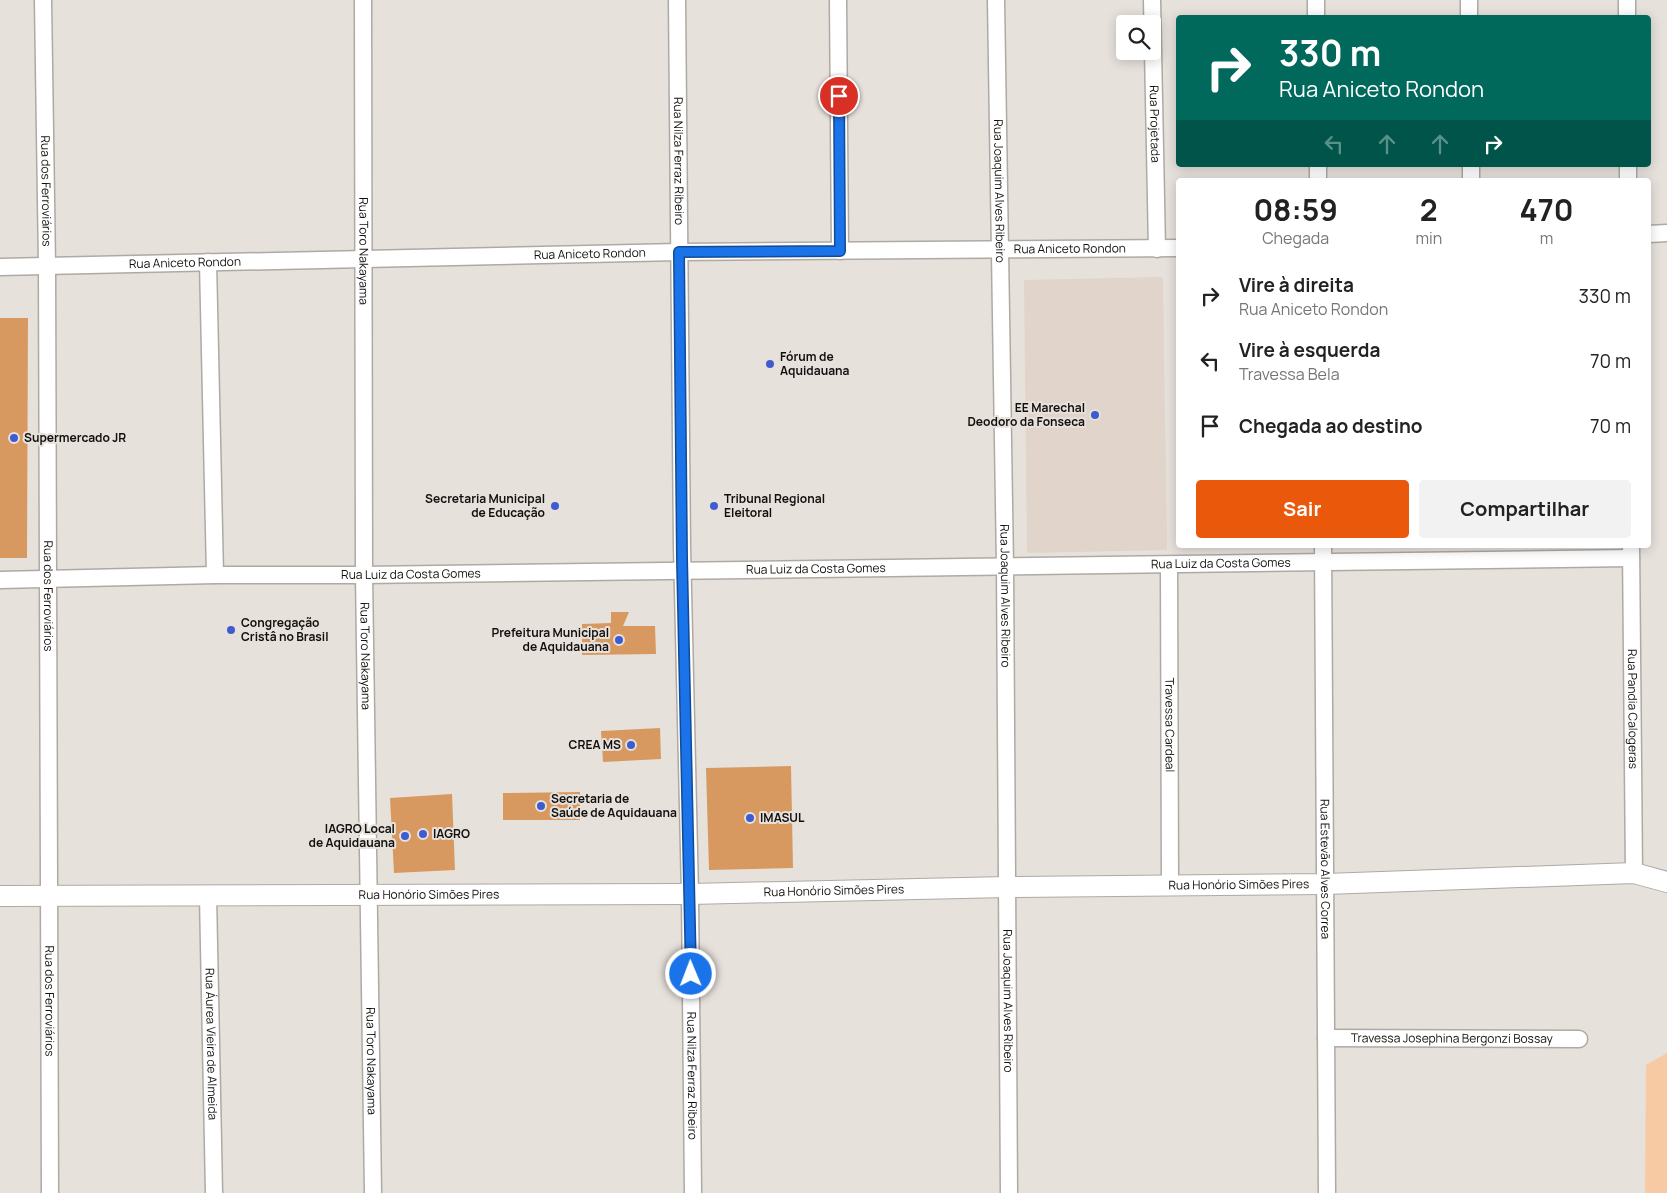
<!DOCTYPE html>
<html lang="pt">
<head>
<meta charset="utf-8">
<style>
  :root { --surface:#fff; --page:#f2f2f2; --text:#222; --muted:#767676; --accent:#ea580c }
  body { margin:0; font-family:Manrope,sans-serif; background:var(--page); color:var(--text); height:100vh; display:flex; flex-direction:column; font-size:19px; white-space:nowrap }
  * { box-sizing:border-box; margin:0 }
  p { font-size:16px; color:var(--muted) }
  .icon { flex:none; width:28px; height:28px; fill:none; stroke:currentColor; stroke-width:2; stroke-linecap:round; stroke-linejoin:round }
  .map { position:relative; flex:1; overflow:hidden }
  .drawer { position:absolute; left:1176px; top:178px; width:475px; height:370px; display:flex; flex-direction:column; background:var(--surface); border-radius:5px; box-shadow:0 2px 12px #0003 }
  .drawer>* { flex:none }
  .guide { position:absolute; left:1176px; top:15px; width:475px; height:152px; border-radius:5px; box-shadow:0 2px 12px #0003; background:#00695c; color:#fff; overflow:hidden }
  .tools { position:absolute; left:1116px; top:15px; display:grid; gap:10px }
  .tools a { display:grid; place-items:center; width:45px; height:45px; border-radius:5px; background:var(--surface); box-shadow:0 2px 12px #0003; font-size:25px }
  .pin { position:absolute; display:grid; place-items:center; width:42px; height:42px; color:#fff; margin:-21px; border:2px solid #fff; border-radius:50%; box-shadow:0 1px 5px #0007 }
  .me { position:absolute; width:55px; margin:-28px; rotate:359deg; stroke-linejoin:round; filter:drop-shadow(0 0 4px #0008) }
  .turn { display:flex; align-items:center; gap:18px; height:105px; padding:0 20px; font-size:22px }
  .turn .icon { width:65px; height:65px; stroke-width:2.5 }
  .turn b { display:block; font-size:35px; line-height:42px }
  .lanes { display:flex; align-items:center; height:48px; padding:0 20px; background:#0003; justify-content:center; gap:25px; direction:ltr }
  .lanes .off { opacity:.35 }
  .eta { display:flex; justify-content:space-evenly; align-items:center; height:85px; text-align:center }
  .eta b { font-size:30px; font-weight:700; line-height:35px }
  .action { display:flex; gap:10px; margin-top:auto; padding:10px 20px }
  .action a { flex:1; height:58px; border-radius:5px; background:var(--accent); color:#fff; font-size:20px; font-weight:700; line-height:58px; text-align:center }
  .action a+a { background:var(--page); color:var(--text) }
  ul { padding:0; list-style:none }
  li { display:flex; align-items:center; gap:15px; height:65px; padding:0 20px }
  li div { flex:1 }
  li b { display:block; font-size:19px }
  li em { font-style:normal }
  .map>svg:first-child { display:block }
</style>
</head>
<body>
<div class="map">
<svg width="1667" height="1193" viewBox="0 0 1667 1193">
  <rect width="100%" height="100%" fill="#e7e1dc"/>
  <!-- built -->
  <polygon fill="#e1d4ca" points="1163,277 1167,550 1027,553 1024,280"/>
  <!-- green -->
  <polygon fill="#f8caa3" points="1667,1053 1667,1193 1645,1193 1646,1065"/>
  <!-- building -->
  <g fill="#d89960">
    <polygon points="0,318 28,318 27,558 0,558"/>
    <polygon points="611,612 629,612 623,626 655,626 656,654 582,655 582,624 611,623"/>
    <polygon points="660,728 661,759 603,762 601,731"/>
    <polygon points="791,766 793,868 709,870 706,768"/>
    <polygon points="580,792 580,820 503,820 503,793"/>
    <polygon points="452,794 455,870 394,873 390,798"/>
  </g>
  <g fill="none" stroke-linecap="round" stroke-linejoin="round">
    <!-- minor casing -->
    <g stroke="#afa9a4" stroke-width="19">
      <g id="minor">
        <path id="s1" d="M43,0l4,266 3,927"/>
        <path id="s2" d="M363,0l1,575 9,618"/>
        <path id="s3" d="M677,0l5,547 8,347 3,299"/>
        <polyline points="838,0 840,251"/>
        <path id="s4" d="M996,0l9,567 4,626"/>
        <path id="s5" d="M1152,0l5,249"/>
        <polyline points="1316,0 1316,18"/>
        <polyline points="1469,0 1469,18"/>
        <polyline points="1627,0 1627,18"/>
        <polyline points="1318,165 1318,180"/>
        <polyline points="1471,165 1471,180"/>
        <polyline points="1628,165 1628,180"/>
        <polyline points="1649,234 1667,233"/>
        <polyline points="208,262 215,575"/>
        <path id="s6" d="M0,267l679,-15 500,-4"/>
        <path id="s7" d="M1323,545l4,648"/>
        <path id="s8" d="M1631,545l3,328"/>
        <path id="s9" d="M1169,565l1,321"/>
        <path id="s10" d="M0,580l215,-5h149l1267,-17"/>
        <path id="s11" d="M208,895l6,298"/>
        <path id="s12" d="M1326,1038l253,1"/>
      </g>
    </g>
    <!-- major casing -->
    <g stroke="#afa9a4" stroke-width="22">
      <g id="major">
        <path id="s13" d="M0,896l690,-2 317,-7 319,-3 308,-11 33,9"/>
      </g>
    </g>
    <!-- minor -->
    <use href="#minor" stroke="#fff" stroke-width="16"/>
    <!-- major -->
    <use href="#major" stroke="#fff" stroke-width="20"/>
  </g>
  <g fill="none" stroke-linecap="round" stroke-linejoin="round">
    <!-- route casing -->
    <g stroke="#114b97" stroke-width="12">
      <polyline id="route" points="691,974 682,559 679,252 840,251 839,96"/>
    </g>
    <!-- route -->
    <use href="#route" stroke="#1a73e8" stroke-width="9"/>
  </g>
  <!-- markers -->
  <g fill="#3e5ccf" stroke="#e7e1dc" stroke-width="2">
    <circle cx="770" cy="364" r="5"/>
    <circle cx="1095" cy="415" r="5"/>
    <circle cx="14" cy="438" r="5"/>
    <circle cx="555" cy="506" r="5"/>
    <circle cx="714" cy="506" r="5"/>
    <circle cx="231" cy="630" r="5"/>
    <circle cx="619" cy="640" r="5"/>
    <circle cx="631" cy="745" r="5"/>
    <circle cx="541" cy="806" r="5"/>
    <circle cx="750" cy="818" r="5"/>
    <circle cx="423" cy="834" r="5"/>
    <circle cx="405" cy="836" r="5"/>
  </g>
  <g text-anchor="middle" stroke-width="4" stroke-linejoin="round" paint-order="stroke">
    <!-- street labels -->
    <g font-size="12" fill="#12100e" stroke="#e7e1dc">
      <text dy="4" stroke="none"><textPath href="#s5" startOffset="124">Rua Projetada</textPath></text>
      <text dy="4" stroke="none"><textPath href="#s3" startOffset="161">Rua Nilza Ferraz Ribeiro</textPath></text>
      <text dy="4" stroke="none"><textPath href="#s1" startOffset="191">Rua dos Ferroviários</textPath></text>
      <text dy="4" stroke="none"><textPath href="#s4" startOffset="191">Rua Joaquim Alves Ribeiro</textPath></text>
      <text dy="4" stroke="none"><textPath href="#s6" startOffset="1070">Rua Aniceto Rondon</textPath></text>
      <text dy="4" stroke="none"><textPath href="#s2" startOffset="251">Rua Toro Nakayama</textPath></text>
      <text dy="4" stroke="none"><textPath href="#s6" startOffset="590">Rua Aniceto Rondon</textPath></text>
      <text dy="4" stroke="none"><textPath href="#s6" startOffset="185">Rua Aniceto Rondon</textPath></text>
      <text dy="4" stroke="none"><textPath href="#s10" startOffset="1221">Rua Luiz da Costa Gomes</textPath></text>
      <text dy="4" stroke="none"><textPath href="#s10" startOffset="816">Rua Luiz da Costa Gomes</textPath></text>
      <text dy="4" stroke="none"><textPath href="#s10" startOffset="411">Rua Luiz da Costa Gomes</textPath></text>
      <text dy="4" stroke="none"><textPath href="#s1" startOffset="596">Rua dos Ferroviários</textPath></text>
      <text dy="4" stroke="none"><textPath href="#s4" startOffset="596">Rua Joaquim Alves Ribeiro</textPath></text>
      <text dy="4" stroke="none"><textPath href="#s2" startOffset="656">Rua Toro Nakayama</textPath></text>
      <text dy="4" stroke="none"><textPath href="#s8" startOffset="164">Rua Pandia Calogeras</textPath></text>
      <text dy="4" stroke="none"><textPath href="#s9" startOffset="160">Travessa Cardeal</textPath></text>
      <text dy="4" stroke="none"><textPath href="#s7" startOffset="324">Rua Estevão Alves Correa</textPath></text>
      <text dy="4" stroke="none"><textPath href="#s13" startOffset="1239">Rua Honório Simões Pires</textPath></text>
      <text dy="4" stroke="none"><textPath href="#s13" startOffset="834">Rua Honório Simões Pires</textPath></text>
      <text dy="4" stroke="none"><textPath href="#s13" startOffset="429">Rua Honório Simões Pires</textPath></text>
      <text dy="4" stroke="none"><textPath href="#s1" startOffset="1001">Rua dos Ferroviários</textPath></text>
      <text dy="4" stroke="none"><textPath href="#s4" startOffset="1001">Rua Joaquim Alves Ribeiro</textPath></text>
      <text dy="4" stroke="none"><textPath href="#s12" startOffset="126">Travessa Josephina Bergonzi Bossay</textPath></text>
      <text dy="4" stroke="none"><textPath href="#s11" startOffset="149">Rua Áurea Vieira de Almeida</textPath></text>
      <text dy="4" stroke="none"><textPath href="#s2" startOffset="1061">Rua Toro Nakayama</textPath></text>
      <text dy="4" stroke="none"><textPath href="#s3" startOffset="1076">Rua Nilza Ferraz Ribeiro</textPath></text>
    </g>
    <!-- poi labels -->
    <g font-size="12" font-weight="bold" fill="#12100e" stroke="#e7e1dc" text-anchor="start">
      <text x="780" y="361">Fórum de<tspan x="780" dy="14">Aquidauana</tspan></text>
      <text x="1085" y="412" text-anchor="end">EE Marechal<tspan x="1085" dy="14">Deodoro da Fonseca</tspan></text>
      <text x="24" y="442">Supermercado JR</text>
      <text x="545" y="503" text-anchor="end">Secretaria Municipal<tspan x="545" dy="14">de Educação</tspan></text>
      <text x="724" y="503">Tribunal Regional<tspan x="724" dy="14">Eleitoral</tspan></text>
      <text x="241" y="627">Congregação<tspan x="241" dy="14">Cristâ no Brasil</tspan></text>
      <text x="609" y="637" text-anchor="end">Prefeitura Municipal<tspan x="609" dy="14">de Aquidauana</tspan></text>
      <text x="621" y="749" text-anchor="end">CREA MS</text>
      <text x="551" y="803">Secretaria de<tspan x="551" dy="14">Saúde de Aquidauana</tspan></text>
      <text x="760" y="822">IMASUL</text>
      <text x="395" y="833" text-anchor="end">IAGRO Local<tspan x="395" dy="14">de Aquidauana</tspan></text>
      <text x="433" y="838">IAGRO</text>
    </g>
  </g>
</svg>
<div class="tools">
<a><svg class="icon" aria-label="search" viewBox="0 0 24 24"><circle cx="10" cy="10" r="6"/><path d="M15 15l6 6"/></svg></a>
</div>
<div class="pin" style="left:839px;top:96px;background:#d93025"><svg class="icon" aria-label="arrive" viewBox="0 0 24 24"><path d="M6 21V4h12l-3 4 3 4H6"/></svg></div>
<svg class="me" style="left:691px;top:974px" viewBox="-20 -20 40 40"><circle r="17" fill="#1a73e8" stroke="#fff" stroke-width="3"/><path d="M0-11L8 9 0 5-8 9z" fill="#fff"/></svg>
<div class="guide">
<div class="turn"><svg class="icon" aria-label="right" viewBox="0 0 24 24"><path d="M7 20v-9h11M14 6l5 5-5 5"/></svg><div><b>330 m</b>Rua Aniceto Rondon</div></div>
<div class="lanes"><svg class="icon off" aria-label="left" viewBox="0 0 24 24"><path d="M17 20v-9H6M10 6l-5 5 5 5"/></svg><svg class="icon off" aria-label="ahead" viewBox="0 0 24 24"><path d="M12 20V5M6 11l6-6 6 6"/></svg><svg class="icon off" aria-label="ahead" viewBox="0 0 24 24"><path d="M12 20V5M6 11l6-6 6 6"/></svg><svg class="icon" aria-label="right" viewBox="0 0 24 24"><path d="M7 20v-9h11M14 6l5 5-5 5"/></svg></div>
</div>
<section class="drawer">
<div class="eta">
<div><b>08:59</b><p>Chegada</p></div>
<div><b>2</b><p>min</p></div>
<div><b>470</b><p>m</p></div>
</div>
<ul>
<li><svg class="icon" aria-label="right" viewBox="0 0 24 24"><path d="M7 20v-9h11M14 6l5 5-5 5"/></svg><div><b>Vire à direita</b><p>Rua Aniceto Rondon</p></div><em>330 m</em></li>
<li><svg class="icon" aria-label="left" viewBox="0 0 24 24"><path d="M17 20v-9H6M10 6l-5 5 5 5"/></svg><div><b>Vire à esquerda</b><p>Travessa Bela</p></div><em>70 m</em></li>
<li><svg class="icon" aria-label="arrive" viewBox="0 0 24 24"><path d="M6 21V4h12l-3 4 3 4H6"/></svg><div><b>Chegada ao destino</b></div><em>70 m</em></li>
</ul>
<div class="action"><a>Sair</a><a>Compartilhar</a></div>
</section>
</div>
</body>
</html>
